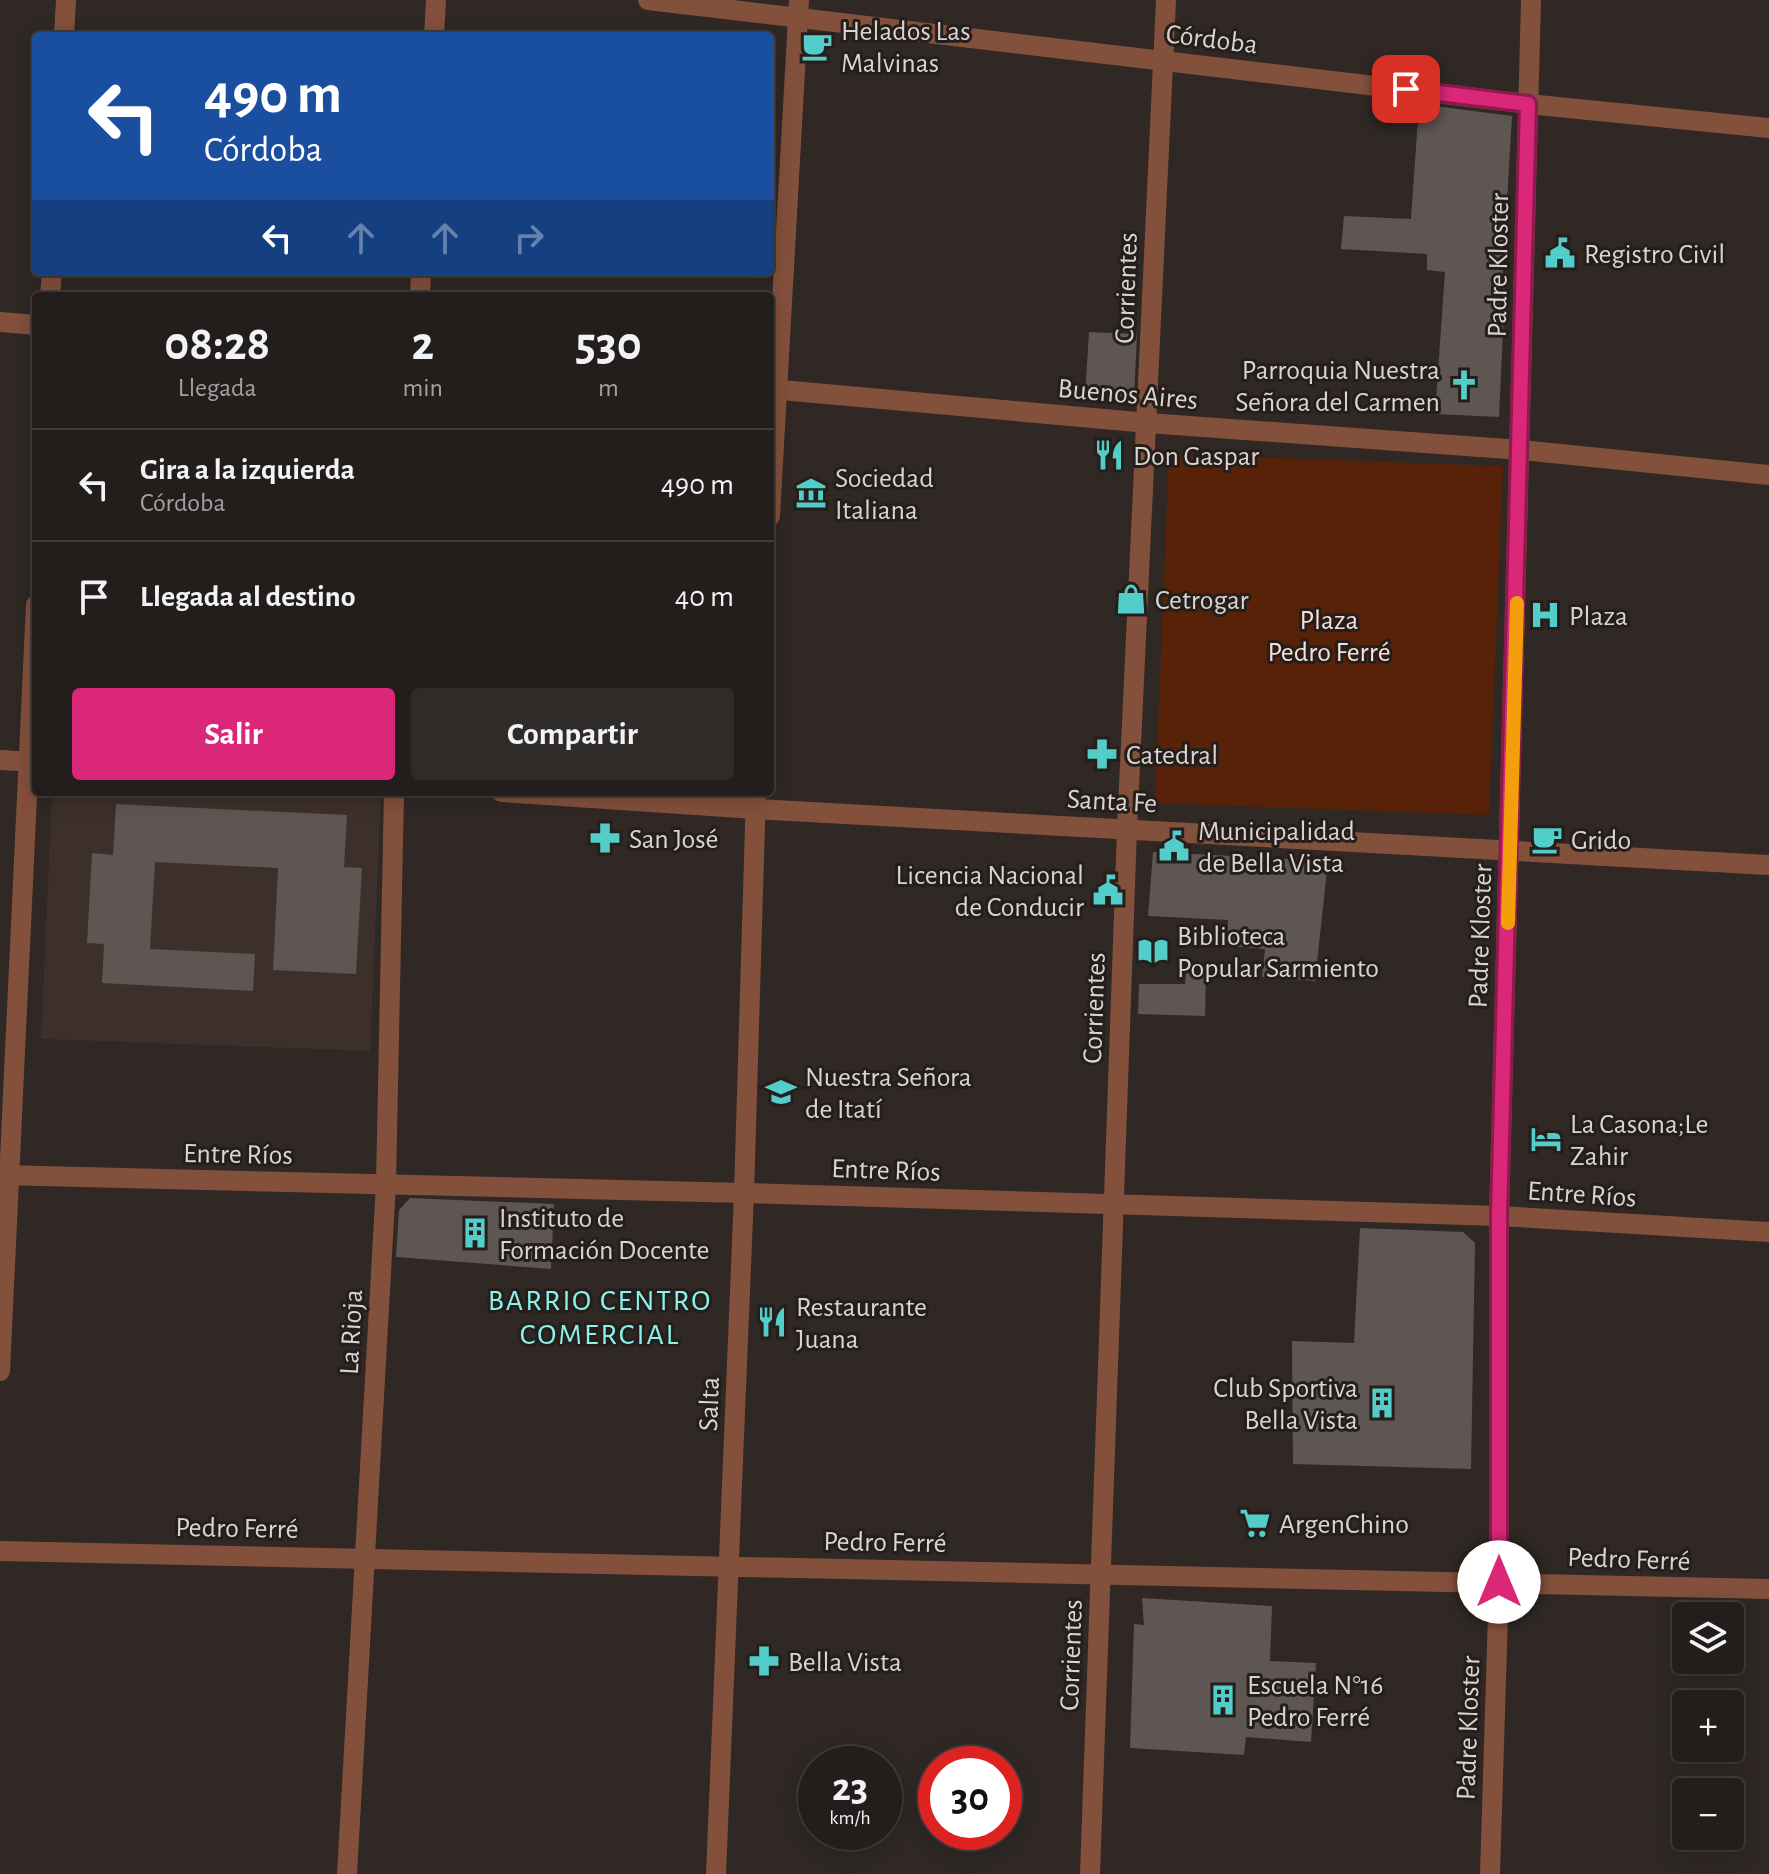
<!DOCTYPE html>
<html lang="es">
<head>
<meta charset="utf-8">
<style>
  :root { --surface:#231e1c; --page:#2f2b29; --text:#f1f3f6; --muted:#a3a2a3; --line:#403c3b; --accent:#db2777 }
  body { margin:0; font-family:"Alegreya Sans",sans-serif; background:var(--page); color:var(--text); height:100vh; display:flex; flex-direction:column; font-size:30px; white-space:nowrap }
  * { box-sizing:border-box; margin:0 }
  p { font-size:26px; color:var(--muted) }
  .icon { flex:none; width:44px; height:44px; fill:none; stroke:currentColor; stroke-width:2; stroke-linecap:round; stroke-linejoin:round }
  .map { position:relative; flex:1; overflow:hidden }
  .panel { position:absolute; left:32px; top:292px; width:742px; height:504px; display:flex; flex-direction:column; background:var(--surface); border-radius:8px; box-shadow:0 4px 20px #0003,0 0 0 2px var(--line) }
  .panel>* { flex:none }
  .guide { position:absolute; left:32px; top:32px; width:742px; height:244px; border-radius:8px; box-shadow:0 4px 20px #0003,0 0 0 2px var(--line); background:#1a4fa0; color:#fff; overflow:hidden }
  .buttons { position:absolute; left:1672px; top:1602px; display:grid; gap:16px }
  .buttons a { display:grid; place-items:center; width:72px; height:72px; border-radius:8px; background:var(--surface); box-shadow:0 4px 20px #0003,0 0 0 2px var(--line); font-size:40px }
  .speed { position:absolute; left:798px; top:1746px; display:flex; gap:16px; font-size:40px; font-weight:700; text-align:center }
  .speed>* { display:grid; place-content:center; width:104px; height:104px; border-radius:50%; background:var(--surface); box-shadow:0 4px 20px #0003,0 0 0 2px var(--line); line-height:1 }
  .speed small { font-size:20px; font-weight:400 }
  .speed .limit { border:12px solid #d22; background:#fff; color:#111 }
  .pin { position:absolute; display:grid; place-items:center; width:68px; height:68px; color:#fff; margin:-34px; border-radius:16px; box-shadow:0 4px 12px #0006 }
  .me { position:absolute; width:88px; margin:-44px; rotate:0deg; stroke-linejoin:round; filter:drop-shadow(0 0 6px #0008) }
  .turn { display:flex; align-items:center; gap:28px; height:168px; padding:0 40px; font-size:36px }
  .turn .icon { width:104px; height:104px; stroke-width:2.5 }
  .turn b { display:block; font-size:56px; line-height:68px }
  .lanes { display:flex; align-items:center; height:76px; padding:0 40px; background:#0003; justify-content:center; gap:40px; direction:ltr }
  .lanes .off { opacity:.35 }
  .eta { display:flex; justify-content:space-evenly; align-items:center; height:136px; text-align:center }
  .eta b { font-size:48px; font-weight:700; line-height:56px }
  .cta { display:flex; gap:16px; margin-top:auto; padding:16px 40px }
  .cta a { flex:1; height:92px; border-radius:8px; background:var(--accent); color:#fff; font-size:32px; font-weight:700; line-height:92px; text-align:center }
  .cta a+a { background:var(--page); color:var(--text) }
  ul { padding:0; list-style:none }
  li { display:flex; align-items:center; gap:24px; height:112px; padding:0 40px; border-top:2px solid var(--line) }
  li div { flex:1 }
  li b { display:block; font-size:30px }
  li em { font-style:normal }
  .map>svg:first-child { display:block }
</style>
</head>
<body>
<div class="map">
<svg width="1769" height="1874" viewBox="0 0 1769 1874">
  <rect width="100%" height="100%" fill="#2f2825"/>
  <!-- built -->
  <polygon fill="#3d2f2a" points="52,792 302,792 381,795 370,1051 41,1039"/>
  <!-- green -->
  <polygon fill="#582208" points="1169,454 1503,466 1489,815 1155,803"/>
  <!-- building -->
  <g fill="#5e5653">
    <polygon points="1419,104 1512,116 1502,288 1505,288 1499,417 1435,414 1445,272 1427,270 1427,254 1341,249 1344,216 1411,219"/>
    <polygon points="1089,332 1137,334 1134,398 1085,395"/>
    <polygon points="116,804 347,815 344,867 362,868 356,974 273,970 278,868 155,862 150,949 255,954 253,991 102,983 104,944 87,943 92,853 113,855"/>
    <polygon points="1153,852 1328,861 1315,981 1262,977 1265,949 1227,946 1228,920 1148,916"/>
    <polygon points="1186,973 1206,975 1205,1016 1138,1014 1139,984 1185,984"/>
    <polygon points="410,1198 554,1204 551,1269 396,1257 399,1210"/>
    <polygon points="1360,1228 1463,1232 1475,1243 1471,1469 1293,1464 1292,1341 1354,1343"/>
    <polygon points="1142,1598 1272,1606 1270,1661 1316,1663 1311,1742 1246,1737 1244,1755 1130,1748 1134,1624 1144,1625"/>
  </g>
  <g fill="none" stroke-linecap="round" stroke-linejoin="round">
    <!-- minor -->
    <g stroke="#83503c" stroke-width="20">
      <polyline points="648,0 1528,104 1769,128"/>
      <polyline points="64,36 66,0"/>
      <polyline points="434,36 436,0"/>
      <polyline points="50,296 52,272"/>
      <polyline points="420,296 421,272"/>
      <polyline points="0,322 36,325"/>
      <polyline points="770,389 1148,423 1521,450 1769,475"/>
      <polyline points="770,516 799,0"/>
      <polyline points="0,760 36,762"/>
      <polyline points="501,792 755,809 1769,865"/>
      <polyline points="0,1175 744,1193 1499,1216 1769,1232"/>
      <polyline points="0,1371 36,605"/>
      <polyline points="0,1551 1769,1589"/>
      <polyline points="347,1874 386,1184 394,792"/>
      <polyline points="716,1874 744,1193 756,792"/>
      <polyline points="1090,1874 1127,829 1166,0"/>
      <polyline points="1490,1874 1499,1582 1499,1216 1531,0"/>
    </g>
  </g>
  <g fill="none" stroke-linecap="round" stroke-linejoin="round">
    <!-- route casing -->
    <g stroke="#8e194d" stroke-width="20">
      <polyline id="route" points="1406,89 1528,104 1499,1216 1499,1582"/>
    </g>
    <!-- route -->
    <use href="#route" stroke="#db2777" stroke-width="14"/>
    <!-- slow -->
    <polyline stroke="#f59e0b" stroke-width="14" points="1508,923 1517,603"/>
  </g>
  <!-- icons -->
  <defs>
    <g id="cafe-bare" transform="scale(2.4)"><path d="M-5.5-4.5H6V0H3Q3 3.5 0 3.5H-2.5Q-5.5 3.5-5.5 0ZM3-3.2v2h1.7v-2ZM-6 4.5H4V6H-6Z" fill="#53cdca" stroke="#251e1b" stroke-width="2.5" paint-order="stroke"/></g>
    <g id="civic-bare" transform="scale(2.4)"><path d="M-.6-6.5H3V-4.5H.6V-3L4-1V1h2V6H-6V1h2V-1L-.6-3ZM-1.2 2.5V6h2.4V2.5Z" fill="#53cdca" stroke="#251e1b" stroke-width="2.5" paint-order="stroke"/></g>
    <g id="church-bare" transform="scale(2.4)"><path d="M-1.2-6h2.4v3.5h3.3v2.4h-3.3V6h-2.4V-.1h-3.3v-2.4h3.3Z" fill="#53cdca" stroke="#251e1b" stroke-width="2.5" paint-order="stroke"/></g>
    <g id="restaurant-bare" transform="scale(2.4)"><path d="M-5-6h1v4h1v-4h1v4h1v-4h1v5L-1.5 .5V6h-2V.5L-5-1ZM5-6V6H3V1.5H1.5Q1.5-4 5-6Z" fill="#53cdca" stroke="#251e1b" stroke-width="2.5" paint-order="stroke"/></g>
    <g id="museum-bare" transform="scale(2.4)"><path d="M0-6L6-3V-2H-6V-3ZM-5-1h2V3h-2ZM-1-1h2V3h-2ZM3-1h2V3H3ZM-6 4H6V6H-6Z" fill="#53cdca" stroke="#251e1b" stroke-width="2.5" paint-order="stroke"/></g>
    <g id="shop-bare" transform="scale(2.4)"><path d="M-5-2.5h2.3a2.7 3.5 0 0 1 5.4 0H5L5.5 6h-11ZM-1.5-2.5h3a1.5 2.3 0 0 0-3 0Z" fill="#53cdca" stroke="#251e1b" stroke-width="2.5" paint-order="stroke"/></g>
    <g id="hospital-bare" transform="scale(2.4)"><path d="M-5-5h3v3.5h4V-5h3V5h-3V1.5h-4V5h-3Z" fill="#53cdca" stroke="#251e1b" stroke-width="2.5" paint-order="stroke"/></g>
    <g id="pharmacy-bare" transform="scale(2.4)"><path d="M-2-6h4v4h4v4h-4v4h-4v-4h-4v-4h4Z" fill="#53cdca" stroke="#251e1b" stroke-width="2.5" paint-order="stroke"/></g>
    <g id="library-bare" transform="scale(2.4)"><path d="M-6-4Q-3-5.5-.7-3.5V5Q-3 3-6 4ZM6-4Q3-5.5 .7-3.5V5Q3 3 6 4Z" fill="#53cdca" stroke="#251e1b" stroke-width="2.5" paint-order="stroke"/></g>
    <g id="school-bare" transform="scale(2.4)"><path d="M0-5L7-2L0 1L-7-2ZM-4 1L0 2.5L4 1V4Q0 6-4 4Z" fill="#53cdca" stroke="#251e1b" stroke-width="2.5" paint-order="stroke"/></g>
    <g id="hotel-bare" transform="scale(2.4)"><path d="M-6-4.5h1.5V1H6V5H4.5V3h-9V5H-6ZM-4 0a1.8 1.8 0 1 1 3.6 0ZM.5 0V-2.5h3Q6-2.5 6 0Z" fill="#53cdca" stroke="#251e1b" stroke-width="2.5" paint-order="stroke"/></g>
    <g id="building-bare" transform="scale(2.4)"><path d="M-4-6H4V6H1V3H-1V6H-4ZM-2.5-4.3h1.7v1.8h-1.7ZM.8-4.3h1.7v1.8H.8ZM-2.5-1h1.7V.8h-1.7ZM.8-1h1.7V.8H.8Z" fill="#53cdca" stroke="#251e1b" stroke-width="2.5" paint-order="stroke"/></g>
    <g id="supermarket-bare" transform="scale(2.4)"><path d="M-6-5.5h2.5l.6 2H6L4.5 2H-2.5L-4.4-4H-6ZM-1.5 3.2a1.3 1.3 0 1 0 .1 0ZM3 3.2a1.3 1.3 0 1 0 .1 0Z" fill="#53cdca" stroke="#251e1b" stroke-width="2.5" paint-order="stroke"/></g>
  </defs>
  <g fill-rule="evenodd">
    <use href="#cafe-bare" x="817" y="46"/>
    <use href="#civic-bare" x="1560" y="253"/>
    <use href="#church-bare" x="1464" y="385"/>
    <use href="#restaurant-bare" x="1109" y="455"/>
    <use href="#museum-bare" x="811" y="493"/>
    <use href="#shop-bare" x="1131" y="599"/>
    <use href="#hospital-bare" x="1545" y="615"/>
    <use href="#pharmacy-bare" x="1102" y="754"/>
    <use href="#pharmacy-bare" x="605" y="838"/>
    <use href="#cafe-bare" x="1547" y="839"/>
    <use href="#civic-bare" x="1174" y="846"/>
    <use href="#civic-bare" x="1108" y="890"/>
    <use href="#library-bare" x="1153" y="951"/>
    <use href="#school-bare" x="781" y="1092"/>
    <use href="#hotel-bare" x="1546" y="1139"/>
    <use href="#building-bare" x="475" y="1233"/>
    <use href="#restaurant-bare" x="772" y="1322"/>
    <use href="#building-bare" x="1382" y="1403"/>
    <use href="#supermarket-bare" x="1255" y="1523"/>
    <use href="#pharmacy-bare" x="764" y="1661"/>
    <use href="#building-bare" x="1223" y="1700"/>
  </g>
  <g text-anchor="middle" stroke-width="6" stroke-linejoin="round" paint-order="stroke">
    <!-- poi labels -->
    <g font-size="28" fill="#d9d4d2" stroke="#251e1b" text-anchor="start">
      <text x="841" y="40">Helados Las<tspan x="841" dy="32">Malvinas</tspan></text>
      <text x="1584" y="263">Registro Civil</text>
      <text x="1440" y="379" text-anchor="end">Parroquia Nuestra<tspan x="1440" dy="32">Señora del Carmen</tspan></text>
      <text x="1133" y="465">Don Gaspar</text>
      <text x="835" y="487">Sociedad<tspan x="835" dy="32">Italiana</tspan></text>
      <text x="1155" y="609">Cetrogar</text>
      <text x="1569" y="625">Plaza</text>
      <text x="1126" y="764">Catedral</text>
      <text x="1198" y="840">Municipalidad<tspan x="1198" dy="32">de Bella Vista</tspan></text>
      <text x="629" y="848">San José</text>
      <text x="1571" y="849">Grido</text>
      <text x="1084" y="884" text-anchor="end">Licencia Nacional<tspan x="1084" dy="32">de Conducir</tspan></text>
      <text x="1177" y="945">Biblioteca<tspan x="1177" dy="32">Popular Sarmiento</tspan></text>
      <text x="805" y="1086">Nuestra Señora<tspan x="805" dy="32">de Itatí</tspan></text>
      <text x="1570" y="1133">La Casona;Le<tspan x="1570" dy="32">Zahir</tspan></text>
      <text x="499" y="1227">Instituto de<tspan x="499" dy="32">Formación Docente</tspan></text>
      <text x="796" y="1316">Restaurante<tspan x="796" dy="32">Juana</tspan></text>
      <text x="1358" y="1397" text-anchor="end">Club Sportiva<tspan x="1358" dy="32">Bella Vista</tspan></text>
      <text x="1279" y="1533">ArgenChino</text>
      <text x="788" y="1671">Bella Vista</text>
      <text x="1247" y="1694">Escuela N°16<tspan x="1247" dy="32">Pedro Ferré</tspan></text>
    </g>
    <!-- street labels -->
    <g font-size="28" fill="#d9d4d2" stroke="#251e1b">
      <text transform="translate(1212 38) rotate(7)" y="10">Córdoba</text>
      <text transform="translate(1497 265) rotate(-89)" y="10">Padre Kloster</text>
      <text transform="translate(1125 288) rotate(-88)" y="10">Corrientes</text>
      <text transform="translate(1128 393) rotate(5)" y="10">Buenos Aires</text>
      <text transform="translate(1112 800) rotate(3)" y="10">Santa Fe</text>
      <text transform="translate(1479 936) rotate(-88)" y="10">Padre Kloster</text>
      <text transform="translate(1093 1008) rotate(-88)" y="10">Corrientes</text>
      <text transform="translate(238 1153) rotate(1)" y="10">Entre Ríos</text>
      <text transform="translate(886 1169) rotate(2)" y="10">Entre Ríos</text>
      <text transform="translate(1582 1193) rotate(4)" y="10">Entre Ríos</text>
      <text transform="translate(350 1332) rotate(-87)" y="10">La Rioja</text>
      <text transform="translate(708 1404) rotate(-88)" y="10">Salta</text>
      <text transform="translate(237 1527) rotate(1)" y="10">Pedro Ferré</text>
      <text transform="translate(885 1541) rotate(1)" y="10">Pedro Ferré</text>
      <text transform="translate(1629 1558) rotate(2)" y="10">Pedro Ferré</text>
      <text transform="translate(1070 1655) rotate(-88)" y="10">Corrientes</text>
      <text transform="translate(1467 1728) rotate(-88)" y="10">Padre Kloster</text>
    </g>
    <!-- park labels -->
    <g font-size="28" fill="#f5dfd6" stroke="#251e1b">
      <text x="1329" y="629">Plaza<tspan x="1329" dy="32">Pedro Ferré</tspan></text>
    </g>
    <!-- neighbourhood labels -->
    <g font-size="30" letter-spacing="2" fill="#87f3ef" stroke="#251e1b">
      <text x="600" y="1310">BARRIO CENTRO<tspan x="600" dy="34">COMERCIAL</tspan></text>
    </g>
  </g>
</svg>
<div class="buttons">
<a><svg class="icon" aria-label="layers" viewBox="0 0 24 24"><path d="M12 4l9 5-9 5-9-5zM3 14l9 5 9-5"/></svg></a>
<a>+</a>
<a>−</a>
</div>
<div class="speed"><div>23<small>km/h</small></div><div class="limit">30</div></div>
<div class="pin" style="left:1406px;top:89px;background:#d93025"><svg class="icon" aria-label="arrive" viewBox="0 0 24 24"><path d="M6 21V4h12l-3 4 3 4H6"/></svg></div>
<svg class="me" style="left:1499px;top:1582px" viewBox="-20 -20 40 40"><circle r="19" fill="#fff"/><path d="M0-13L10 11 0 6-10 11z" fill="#db2777"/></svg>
<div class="guide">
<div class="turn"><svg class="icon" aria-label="left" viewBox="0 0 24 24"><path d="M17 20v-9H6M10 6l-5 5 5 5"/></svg><div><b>490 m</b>Córdoba</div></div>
<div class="lanes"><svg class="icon" aria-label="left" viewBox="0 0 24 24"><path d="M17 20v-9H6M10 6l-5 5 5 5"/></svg><svg class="icon off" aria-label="ahead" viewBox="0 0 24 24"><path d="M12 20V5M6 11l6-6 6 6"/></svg><svg class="icon off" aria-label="ahead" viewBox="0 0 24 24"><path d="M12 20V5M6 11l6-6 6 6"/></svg><svg class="icon off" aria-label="right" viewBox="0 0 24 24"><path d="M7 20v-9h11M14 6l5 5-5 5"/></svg></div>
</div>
<section class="panel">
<div class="eta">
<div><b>08:28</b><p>Llegada</p></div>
<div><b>2</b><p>min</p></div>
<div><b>530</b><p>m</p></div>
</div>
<ul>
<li><svg class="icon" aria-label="left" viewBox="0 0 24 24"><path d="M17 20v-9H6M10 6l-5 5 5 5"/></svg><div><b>Gira a la izquierda</b><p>Córdoba</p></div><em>490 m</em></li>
<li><svg class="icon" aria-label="arrive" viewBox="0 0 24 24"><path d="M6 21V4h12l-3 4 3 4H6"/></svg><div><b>Llegada al destino</b></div><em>40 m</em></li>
</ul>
<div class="cta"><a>Salir</a><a>Compartir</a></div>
</section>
</div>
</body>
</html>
